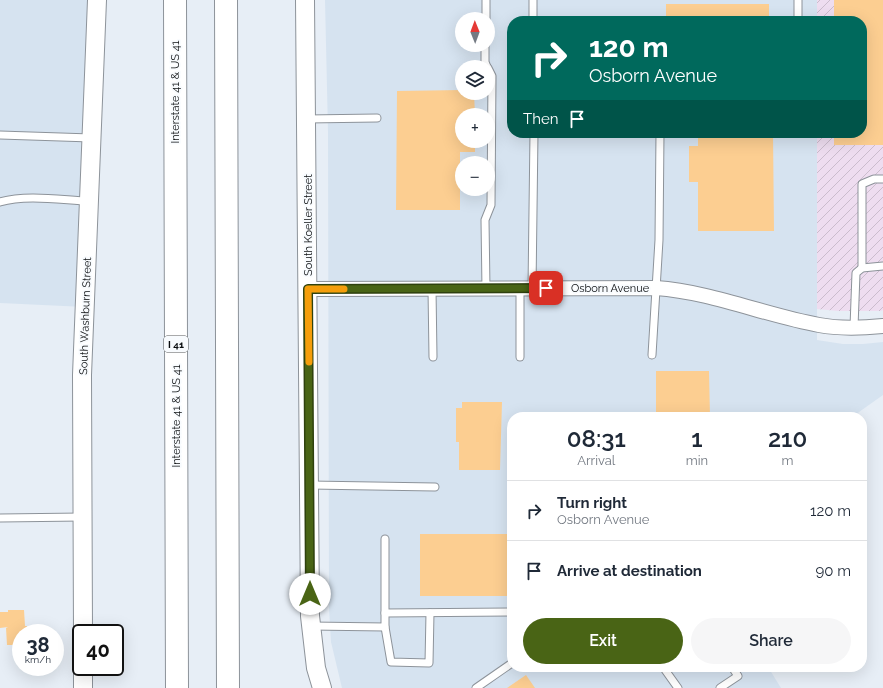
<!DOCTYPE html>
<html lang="en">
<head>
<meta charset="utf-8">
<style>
  :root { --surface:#fff; --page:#f6f6f7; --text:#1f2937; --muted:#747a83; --line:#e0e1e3; --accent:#496415 }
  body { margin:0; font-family:Raleway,sans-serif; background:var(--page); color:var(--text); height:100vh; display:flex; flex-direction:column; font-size:15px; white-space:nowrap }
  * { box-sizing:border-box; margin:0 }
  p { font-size:13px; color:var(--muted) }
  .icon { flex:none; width:22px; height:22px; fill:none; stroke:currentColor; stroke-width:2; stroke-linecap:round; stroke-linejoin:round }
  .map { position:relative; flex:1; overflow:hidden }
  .details { position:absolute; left:507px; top:412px; width:360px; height:260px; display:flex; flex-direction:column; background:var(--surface); border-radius:16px; box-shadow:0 4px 16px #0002 }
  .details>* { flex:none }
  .top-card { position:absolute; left:507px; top:16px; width:360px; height:122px; border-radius:16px; box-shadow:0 4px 16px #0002; background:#00695c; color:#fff; overflow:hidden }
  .needle { width:26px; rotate:359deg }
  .tools { position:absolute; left:455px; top:12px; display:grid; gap:8px }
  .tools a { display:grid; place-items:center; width:40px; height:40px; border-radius:50%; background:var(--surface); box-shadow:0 4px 16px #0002; font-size:20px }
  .speed { position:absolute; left:12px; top:624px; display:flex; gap:8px; font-size:20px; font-weight:700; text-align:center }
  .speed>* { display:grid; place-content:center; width:52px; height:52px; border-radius:50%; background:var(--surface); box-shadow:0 4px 16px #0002; line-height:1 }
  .speed small { font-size:10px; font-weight:400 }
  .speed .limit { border:2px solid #111; border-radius:6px; background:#fff; color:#111 }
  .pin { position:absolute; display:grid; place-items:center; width:34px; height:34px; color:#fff; margin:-17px; border-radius:8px; box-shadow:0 2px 6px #0006 }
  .me { position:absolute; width:44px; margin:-22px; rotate:0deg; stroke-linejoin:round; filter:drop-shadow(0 0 3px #0008) }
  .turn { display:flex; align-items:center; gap:14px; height:84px; padding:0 16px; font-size:18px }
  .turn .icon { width:52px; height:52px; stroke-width:2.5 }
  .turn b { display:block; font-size:28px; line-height:34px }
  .then { display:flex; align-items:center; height:38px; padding:0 16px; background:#0003; gap:8px; font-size:15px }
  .eta { display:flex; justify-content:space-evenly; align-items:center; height:68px; text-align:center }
  .eta b { font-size:24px; font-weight:600; line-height:28px }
  .cta { display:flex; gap:8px; margin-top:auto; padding:8px 16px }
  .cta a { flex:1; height:46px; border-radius:24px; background:var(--accent); color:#fff; font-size:16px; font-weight:600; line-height:46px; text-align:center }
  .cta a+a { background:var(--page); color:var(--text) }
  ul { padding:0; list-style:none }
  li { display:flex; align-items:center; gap:12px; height:60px; padding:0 16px; border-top:1px solid var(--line) }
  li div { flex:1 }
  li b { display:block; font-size:15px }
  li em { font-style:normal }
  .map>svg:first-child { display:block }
</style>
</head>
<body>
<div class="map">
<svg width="883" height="688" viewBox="0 0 883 688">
  <defs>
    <pattern id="industrial-furrows" width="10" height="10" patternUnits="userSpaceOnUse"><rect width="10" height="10" fill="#eeddf0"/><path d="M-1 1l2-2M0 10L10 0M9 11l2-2" fill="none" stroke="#cbbccd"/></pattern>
  </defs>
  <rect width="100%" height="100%" fill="#e7eef6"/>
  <!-- built -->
  <g fill="#d6e3f0" fill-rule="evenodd">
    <polygon points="0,0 97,0 85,307 0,303"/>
    <path d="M325,0h492v21h-305v112h305v207l26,4h20l20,-2v53l-31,22h-340v250h256l13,21h-439l-11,-46 -2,-34 -1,-476zM462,19h26v26h-26zM462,67h26v26h-26zM462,115h26v26h-26zM462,163h26v26h-26z"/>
  </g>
  <!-- industrial -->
  <polygon fill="url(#industrial-furrows)" points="817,0 883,0 883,310 881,311 838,311 817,309 817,133 862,133 862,21 817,21"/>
  <!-- building -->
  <g fill="#fcce91">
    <polygon points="834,0 883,0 883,145 834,145 834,133 862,133 862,21 834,21"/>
    <rect x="666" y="4" width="103" height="17"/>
    <polygon points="462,90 462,93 474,93 475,115 462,115 462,141 475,141 475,152 460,152 460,210 396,210 397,91"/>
    <polygon points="698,133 773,133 774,231 698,231 698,182 689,182 689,146 698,146"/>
    <polygon points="656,371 709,371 710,417 650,417 650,413 656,413"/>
    <polygon points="462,402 502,402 500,470 459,470 459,442 456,442 456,408 462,408"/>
    <rect x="420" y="534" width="92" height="62"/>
    <polygon points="8,610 24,610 25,626 27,626 27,633 21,633 21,645 7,645 6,628 8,627 0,628 0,612 8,612"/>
    <polygon points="526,675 535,688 507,688"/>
  </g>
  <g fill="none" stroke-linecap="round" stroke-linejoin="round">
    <!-- service casing -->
    <g stroke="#8d939a" stroke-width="9">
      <g id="service">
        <polyline points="533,0 533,21"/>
        <polyline points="486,19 486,0"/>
        <polyline points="798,21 798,0"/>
        <polyline points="485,45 485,62 487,67"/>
        <polyline points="307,119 377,118"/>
        <polyline points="0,135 91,138"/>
        <path d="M0,202c26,-8 62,-2 89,-1"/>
        <polyline points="862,268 862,184 874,179 883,179"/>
        <polyline points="532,288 534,133"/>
        <polyline points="432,289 433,357"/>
        <polyline points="486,289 485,220 491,205 492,76 488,68"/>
        <polyline points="854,327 856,273 862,268 883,266"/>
        <polyline points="652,355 659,240 660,133"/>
        <polyline points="520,357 520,288"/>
        <polyline points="310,485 435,487"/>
        <polyline points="0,518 82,517"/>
        <polyline points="385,539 385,613"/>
        <polyline points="311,626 385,627 385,613 512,612"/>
        <polyline points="385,627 391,662 429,663 430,613"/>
        <polyline points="663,667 678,688"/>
        <polyline points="476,688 512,663"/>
        <polyline points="720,688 738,676 732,667"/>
      </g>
    </g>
    <!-- minor casing -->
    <g stroke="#8d939a" stroke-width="16">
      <path id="minor" d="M308,289l348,-1c56,4 108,27 163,37 21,4 43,3 64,1"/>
    </g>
    <!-- tertiary casing -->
    <g stroke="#8d939a" stroke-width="20">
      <g id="tertiary">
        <polyline points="305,0 310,616 316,668 322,688"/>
        <polyline points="83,633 82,375 97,0"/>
        <polyline points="83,667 83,688"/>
      </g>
    </g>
    <!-- motorway casing -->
    <g stroke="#8d939a" stroke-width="24">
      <g id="motorway">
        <polyline points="175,0 177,688"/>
        <polyline points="226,0 228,688"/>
      </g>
    </g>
    <!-- service -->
    <use href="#service" stroke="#fff" stroke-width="7"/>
    <!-- minor -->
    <use href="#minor" stroke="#fff" stroke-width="14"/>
    <!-- tertiary -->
    <use href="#tertiary" stroke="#fff" stroke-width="18"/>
    <!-- motorway -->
    <use href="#motorway" stroke="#fff" stroke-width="22"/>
  </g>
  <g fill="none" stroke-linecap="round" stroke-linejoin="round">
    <!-- route casing -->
    <g stroke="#2f410e" stroke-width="10">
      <polyline id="route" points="310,594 308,289 546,288"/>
    </g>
    <!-- route -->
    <use href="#route" stroke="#496415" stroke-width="7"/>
    <!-- slow -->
    <polyline stroke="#f59e0b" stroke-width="7" points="309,362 308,289 344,289"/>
  </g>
  <g text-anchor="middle" stroke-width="3.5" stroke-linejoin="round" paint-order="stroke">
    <!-- shield labels -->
    <rect fill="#f8fbfe" stroke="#525557" stroke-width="1" x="164" y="336" width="24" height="16" rx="3"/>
    <g font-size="10" font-weight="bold" fill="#0b0e10">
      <text x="176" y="348">I 41</text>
    </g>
    <!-- street labels -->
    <g font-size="11" fill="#0b0e10" stroke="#f8fbfe">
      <text transform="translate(175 92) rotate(-90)" y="4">Interstate 41 &amp; US 41</text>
      <text transform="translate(308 225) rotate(-90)" y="4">South Koeller Street</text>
      <text x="610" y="292">Osborn Avenue</text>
      <text transform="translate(85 316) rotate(-88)" y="4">South Washburn Street</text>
      <text transform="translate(176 416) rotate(-90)" y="4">Interstate 41 &amp; US 41</text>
    </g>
  </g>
</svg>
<div class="tools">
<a><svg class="needle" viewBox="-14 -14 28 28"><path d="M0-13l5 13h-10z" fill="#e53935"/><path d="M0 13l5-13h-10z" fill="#747a83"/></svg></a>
<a><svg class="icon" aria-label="layers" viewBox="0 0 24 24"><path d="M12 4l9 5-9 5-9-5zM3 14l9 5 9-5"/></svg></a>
<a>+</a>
<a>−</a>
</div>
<div class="speed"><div>38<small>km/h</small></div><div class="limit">40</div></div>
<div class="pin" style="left:546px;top:288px;background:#d93025"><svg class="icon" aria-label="arrive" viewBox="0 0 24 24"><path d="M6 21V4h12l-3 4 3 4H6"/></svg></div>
<svg class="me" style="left:310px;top:594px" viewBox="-20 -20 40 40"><circle r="19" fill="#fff"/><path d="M0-13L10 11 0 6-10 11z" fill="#496415"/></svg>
<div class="top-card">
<div class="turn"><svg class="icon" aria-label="right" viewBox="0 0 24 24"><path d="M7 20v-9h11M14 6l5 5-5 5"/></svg><div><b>120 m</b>Osborn Avenue</div></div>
<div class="then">Then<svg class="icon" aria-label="arrive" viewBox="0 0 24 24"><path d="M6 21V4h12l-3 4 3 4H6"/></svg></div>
</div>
<section class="details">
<div class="eta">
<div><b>08:31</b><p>Arrival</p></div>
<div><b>1</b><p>min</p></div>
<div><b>210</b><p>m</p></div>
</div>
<ul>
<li><svg class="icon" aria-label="right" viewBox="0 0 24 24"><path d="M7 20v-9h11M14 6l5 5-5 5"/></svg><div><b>Turn right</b><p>Osborn Avenue</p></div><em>120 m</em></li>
<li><svg class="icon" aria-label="arrive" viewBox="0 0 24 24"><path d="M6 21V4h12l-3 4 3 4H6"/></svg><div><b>Arrive at destination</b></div><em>90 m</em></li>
</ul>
<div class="cta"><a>Exit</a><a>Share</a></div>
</section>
</div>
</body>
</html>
